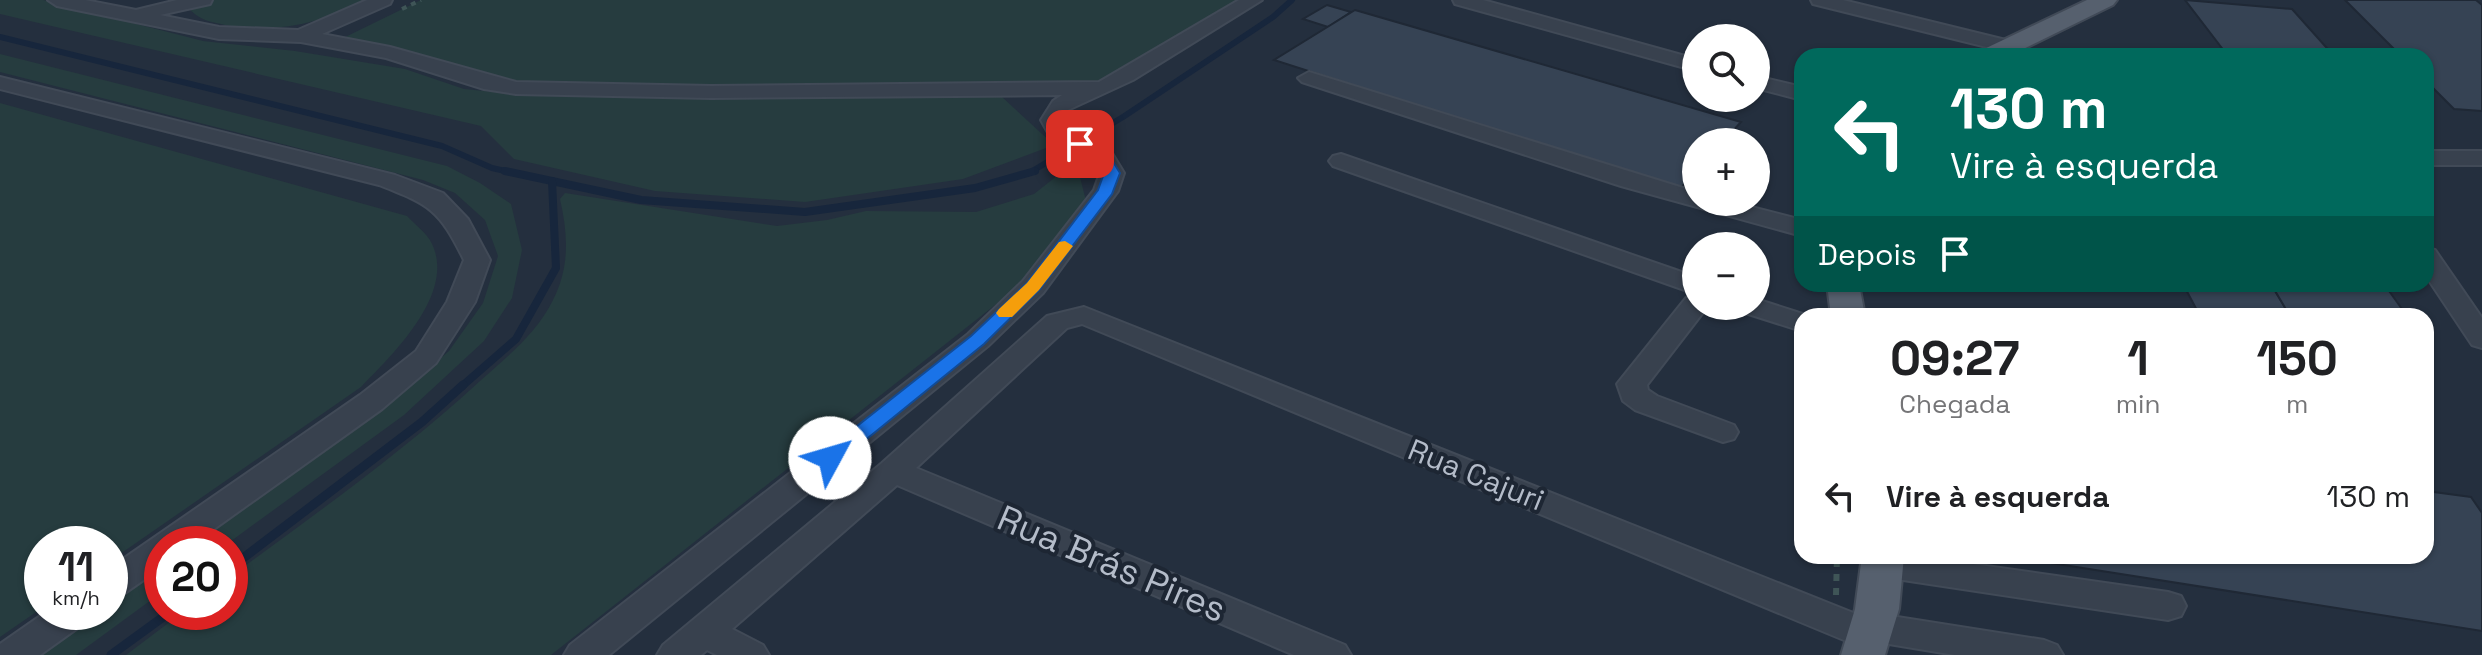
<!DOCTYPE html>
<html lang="pt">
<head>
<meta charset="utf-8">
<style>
  :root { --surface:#fff; --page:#f2f2f2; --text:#202124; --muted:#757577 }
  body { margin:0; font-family:"Space Grotesk",sans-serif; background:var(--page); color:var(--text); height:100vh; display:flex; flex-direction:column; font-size:30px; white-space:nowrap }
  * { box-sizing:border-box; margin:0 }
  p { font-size:26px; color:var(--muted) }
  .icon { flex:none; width:44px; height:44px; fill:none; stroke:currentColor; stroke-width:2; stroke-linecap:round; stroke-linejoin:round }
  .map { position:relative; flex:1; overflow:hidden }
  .drawer { position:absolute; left:1794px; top:308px; width:640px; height:256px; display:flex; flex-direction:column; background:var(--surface); border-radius:24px; box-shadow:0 2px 6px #0004 }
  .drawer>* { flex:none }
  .hud { position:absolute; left:1794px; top:48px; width:640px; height:244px; border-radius:24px; box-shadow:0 2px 6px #0004; background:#00695c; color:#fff; overflow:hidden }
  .buttons { position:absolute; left:1682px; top:24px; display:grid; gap:16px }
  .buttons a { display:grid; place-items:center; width:88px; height:88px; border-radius:50%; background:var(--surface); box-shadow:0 2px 6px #0004; font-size:40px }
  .speed { position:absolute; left:24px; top:526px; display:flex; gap:16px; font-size:40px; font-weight:700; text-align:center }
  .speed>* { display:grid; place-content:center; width:104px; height:104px; border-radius:50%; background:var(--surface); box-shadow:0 2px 6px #0004; line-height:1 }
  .speed small { font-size:20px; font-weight:400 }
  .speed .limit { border:12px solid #d22; background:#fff; color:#111 }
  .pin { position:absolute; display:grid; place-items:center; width:68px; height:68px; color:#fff; margin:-34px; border-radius:16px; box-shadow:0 4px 12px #0006 }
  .me { position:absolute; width:88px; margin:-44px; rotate:51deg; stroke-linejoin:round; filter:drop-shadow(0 0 6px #0008) }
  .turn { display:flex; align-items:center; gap:28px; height:168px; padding:0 24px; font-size:36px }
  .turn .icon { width:104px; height:104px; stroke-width:2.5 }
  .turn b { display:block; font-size:56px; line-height:68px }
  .then { display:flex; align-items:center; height:76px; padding:0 24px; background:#0003; gap:16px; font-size:30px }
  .eta { display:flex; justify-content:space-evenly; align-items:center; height:136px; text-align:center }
  .eta b { font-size:48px; font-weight:700; line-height:56px }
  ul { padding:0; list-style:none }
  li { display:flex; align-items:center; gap:24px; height:104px; padding:0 24px }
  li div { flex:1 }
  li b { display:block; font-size:30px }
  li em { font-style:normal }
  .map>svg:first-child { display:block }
</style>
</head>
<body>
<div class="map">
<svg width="2482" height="655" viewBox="0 0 2482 655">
  <rect width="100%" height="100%" fill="#242f3e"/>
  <!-- green -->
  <g fill="#263c3f">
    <polygon points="0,0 43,0 203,41 295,51 405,69 464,89 506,93 1002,97 1054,145 963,179 805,202 655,191 514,159 481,126 0,14"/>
    <path d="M212,0h160c-47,21 -95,35 -147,25 -17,-4 -27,-5 -38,-19z"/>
    <polygon points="421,0 1253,0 1104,88 516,88 333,43"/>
    <polygon points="0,54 447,166 480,183 511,204 522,250 512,298 484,341 404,415 227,544 193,544 379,411 449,351 483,303 498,256 485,220 455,193 423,180 0,72"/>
    <path d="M0,103l407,113c7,8 21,18 25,28 24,50 -40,111 -71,143l-251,174v-17h-68v64l-42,29z"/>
    <path d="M1067,168l12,5 7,28 -72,89 -463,365h-425l57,-43h47v-35c85,-63 172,-124 250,-196 27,-24 57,-48 73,-81 17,-33 15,-66 7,-101l5,-6 212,33 50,-6 39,-9 110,1 58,-18z"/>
    <polygon points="162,566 162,592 76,655 38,655 98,612 110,612 110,603"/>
  </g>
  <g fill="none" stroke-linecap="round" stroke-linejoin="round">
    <!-- stream-far2 -->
    <g stroke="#17263c" stroke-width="6">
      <polyline points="0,37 442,146 492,168 514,173"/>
      <polyline points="1029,173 1123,117 1273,17 1292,0"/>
    </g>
    <!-- stream-far1 -->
    <g stroke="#17263c" stroke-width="8">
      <polyline points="505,171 641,200 805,212 975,188 1035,171"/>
      <polyline points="461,387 516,339 556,268 552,181"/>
    </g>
    <!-- stream -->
    <g stroke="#17263c" stroke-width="9">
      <polyline points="230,568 422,422 463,385"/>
      <polyline points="111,655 170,612"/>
    </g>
  </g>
  <!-- building -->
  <g fill="#364354" stroke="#1f2835" stroke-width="2">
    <polygon points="2185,0 2292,9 2334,56 2228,56"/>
    <polygon points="2345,0 2476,0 2482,5 2482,111 2454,109 2426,81 2426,56 2401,56"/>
    <polygon points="1327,5 1351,12 1328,27 1303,19"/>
    <polygon points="1355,10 1741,122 1723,142 1696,142 1696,171 1679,190 1274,60"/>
    <polygon points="2183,284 2271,284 2290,316 2200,316"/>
    <polygon points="2271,284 2384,284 2407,316 2290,316"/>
    <polygon points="2426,491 2471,497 2482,513 2482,631 2007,556 2426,556"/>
  </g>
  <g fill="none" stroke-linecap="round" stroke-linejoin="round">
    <!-- minor casing -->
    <g stroke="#414a57" stroke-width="4">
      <g id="minor">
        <polygon points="48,0 85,0 136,10 177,0 212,0 210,4 160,15 219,27 298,30 367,0 392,0 390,4 322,34 390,47 516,82 711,86 1099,82 1239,0 1262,0 1133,80 1068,110 1063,120 1068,129 1110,150 1124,173 1118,191 1043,293 988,346 609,655 564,655 570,645 968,334 1023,281 1094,190 1100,173 1093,159 1051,138 1041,120 1053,101 1062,95 711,98 516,94 484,89 386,58 301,42 219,39 57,6"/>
        <polygon points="1453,0 1483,0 1696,59 1696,71 1455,4"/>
        <polygon points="1811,0 1843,0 2014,42 2017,46 2007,52 1813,4"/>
        <polygon points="1309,72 1696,192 1696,202 1732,202 1802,220 1802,236 1621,186 1302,82 1298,78"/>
        <polygon points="1756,76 1802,87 1802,100 1756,88"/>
        <path d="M0,77l395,98 48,18 25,26 22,41 -15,42 -39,61 -54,46 -189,135h-31v23l-40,28 -12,4v-31l250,-173 56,-44 31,-49 17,-42c-25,-51 -34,-55 -85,-75l-379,-96z"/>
        <rect x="2426" y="151" width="56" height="14"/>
        <polygon points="1341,154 1696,277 1696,294 1333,166 1329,161 1333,156"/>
        <polygon points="2426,248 2435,250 2482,318 2482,348 2472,345 2426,276"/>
        <polygon points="1696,296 1696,306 1708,306 1647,385 1648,390 1657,396 1734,425 1738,432 1734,439 1723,442 1635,410 1623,401 1617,384 1686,298"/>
        <polygon points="1756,299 1809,316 1802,316 1802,331 1742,312 1738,306 1756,306"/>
        <polygon points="1084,307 1861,616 1872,613 2044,640 2057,645 2063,655 1955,655 1883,643 1869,649 1856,645 1082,324 1067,328 916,468 1345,645 1351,655 1294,655 897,485 732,629 763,645 769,655 717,655 707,650 701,655 657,655 663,645 882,463 1047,316"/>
        <polygon points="1870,556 1916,556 2168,592 2181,596 2186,606 2181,616 2168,620 1883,577 1871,573 1866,564"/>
        <polygon points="46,612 91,612 86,622 40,655 0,655 0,644"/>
      </g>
    </g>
    <!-- major casing -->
    <g stroke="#414a57" stroke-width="4">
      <g id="major">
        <polygon points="2087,0 2117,0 2113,5 2009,56 1977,56 1980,51"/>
        <polygon points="1827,284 1859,284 1865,316 1831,316"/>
        <polygon points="1862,556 1904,556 1899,609 1885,655 1841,655 1855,609"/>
      </g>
    </g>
    <!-- path-far1 -->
    <polyline stroke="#3f5557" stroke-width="4" stroke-dasharray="5 5" stroke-linecap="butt" points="402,9 421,0"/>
    <!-- path -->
    <polyline stroke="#3f5557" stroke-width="6" stroke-dasharray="7 7" stroke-linecap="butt" points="1836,595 1837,556"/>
    <!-- minor -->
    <use href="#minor" fill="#38414e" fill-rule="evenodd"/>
    <!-- major -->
    <use href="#major" fill="#56606e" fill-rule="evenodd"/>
  </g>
  <!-- route -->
  <polygon fill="#1a73e8" stroke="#114b97" stroke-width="2" points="1080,140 1107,152 1120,173 1112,194 1039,290 984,344 837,463 823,463 820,458 823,453 971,336 1027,283 1098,190 1104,173 1096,158 1075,148 1075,141"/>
  <!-- slow -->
  <polygon fill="#f59e0b" points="1065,241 1073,246 1039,290 1012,317 999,317 996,313 999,309 1027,283 1059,242"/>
  <g text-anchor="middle" stroke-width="8" stroke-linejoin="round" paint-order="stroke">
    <!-- street labels -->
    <g font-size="30" fill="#b4bcc9" stroke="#1d2633">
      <text transform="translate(1476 475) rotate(22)" y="10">Rua Cajuri</text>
    </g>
    <!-- near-street labels -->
    <g font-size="36" fill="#b4bcc9" stroke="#1d2633">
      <text transform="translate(1112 563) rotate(23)" y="13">Rua Brás Pires</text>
    </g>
  </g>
</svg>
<div class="buttons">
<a><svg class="icon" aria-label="search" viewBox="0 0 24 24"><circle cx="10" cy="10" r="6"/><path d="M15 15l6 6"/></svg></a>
<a>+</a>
<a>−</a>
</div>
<div class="speed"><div>11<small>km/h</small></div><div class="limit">20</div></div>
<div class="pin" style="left:1080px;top:144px;background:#d93025"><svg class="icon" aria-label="arrive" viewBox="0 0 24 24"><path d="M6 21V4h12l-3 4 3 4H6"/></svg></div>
<svg class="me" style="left:830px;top:458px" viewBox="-20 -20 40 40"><circle r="19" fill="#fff"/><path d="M0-13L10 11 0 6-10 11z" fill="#1a73e8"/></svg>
<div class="hud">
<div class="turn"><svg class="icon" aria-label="left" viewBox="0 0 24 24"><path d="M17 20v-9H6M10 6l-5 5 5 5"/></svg><div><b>130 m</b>Vire à esquerda</div></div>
<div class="then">Depois<svg class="icon" aria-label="arrive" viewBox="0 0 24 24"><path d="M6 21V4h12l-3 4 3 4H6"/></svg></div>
</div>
<section class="drawer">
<div class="eta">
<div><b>09:27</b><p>Chegada</p></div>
<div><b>1</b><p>min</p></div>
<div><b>150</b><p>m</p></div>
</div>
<ul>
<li><svg class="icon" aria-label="left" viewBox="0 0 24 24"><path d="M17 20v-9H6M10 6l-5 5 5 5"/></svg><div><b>Vire à esquerda</b></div><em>130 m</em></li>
</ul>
</section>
</div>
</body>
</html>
